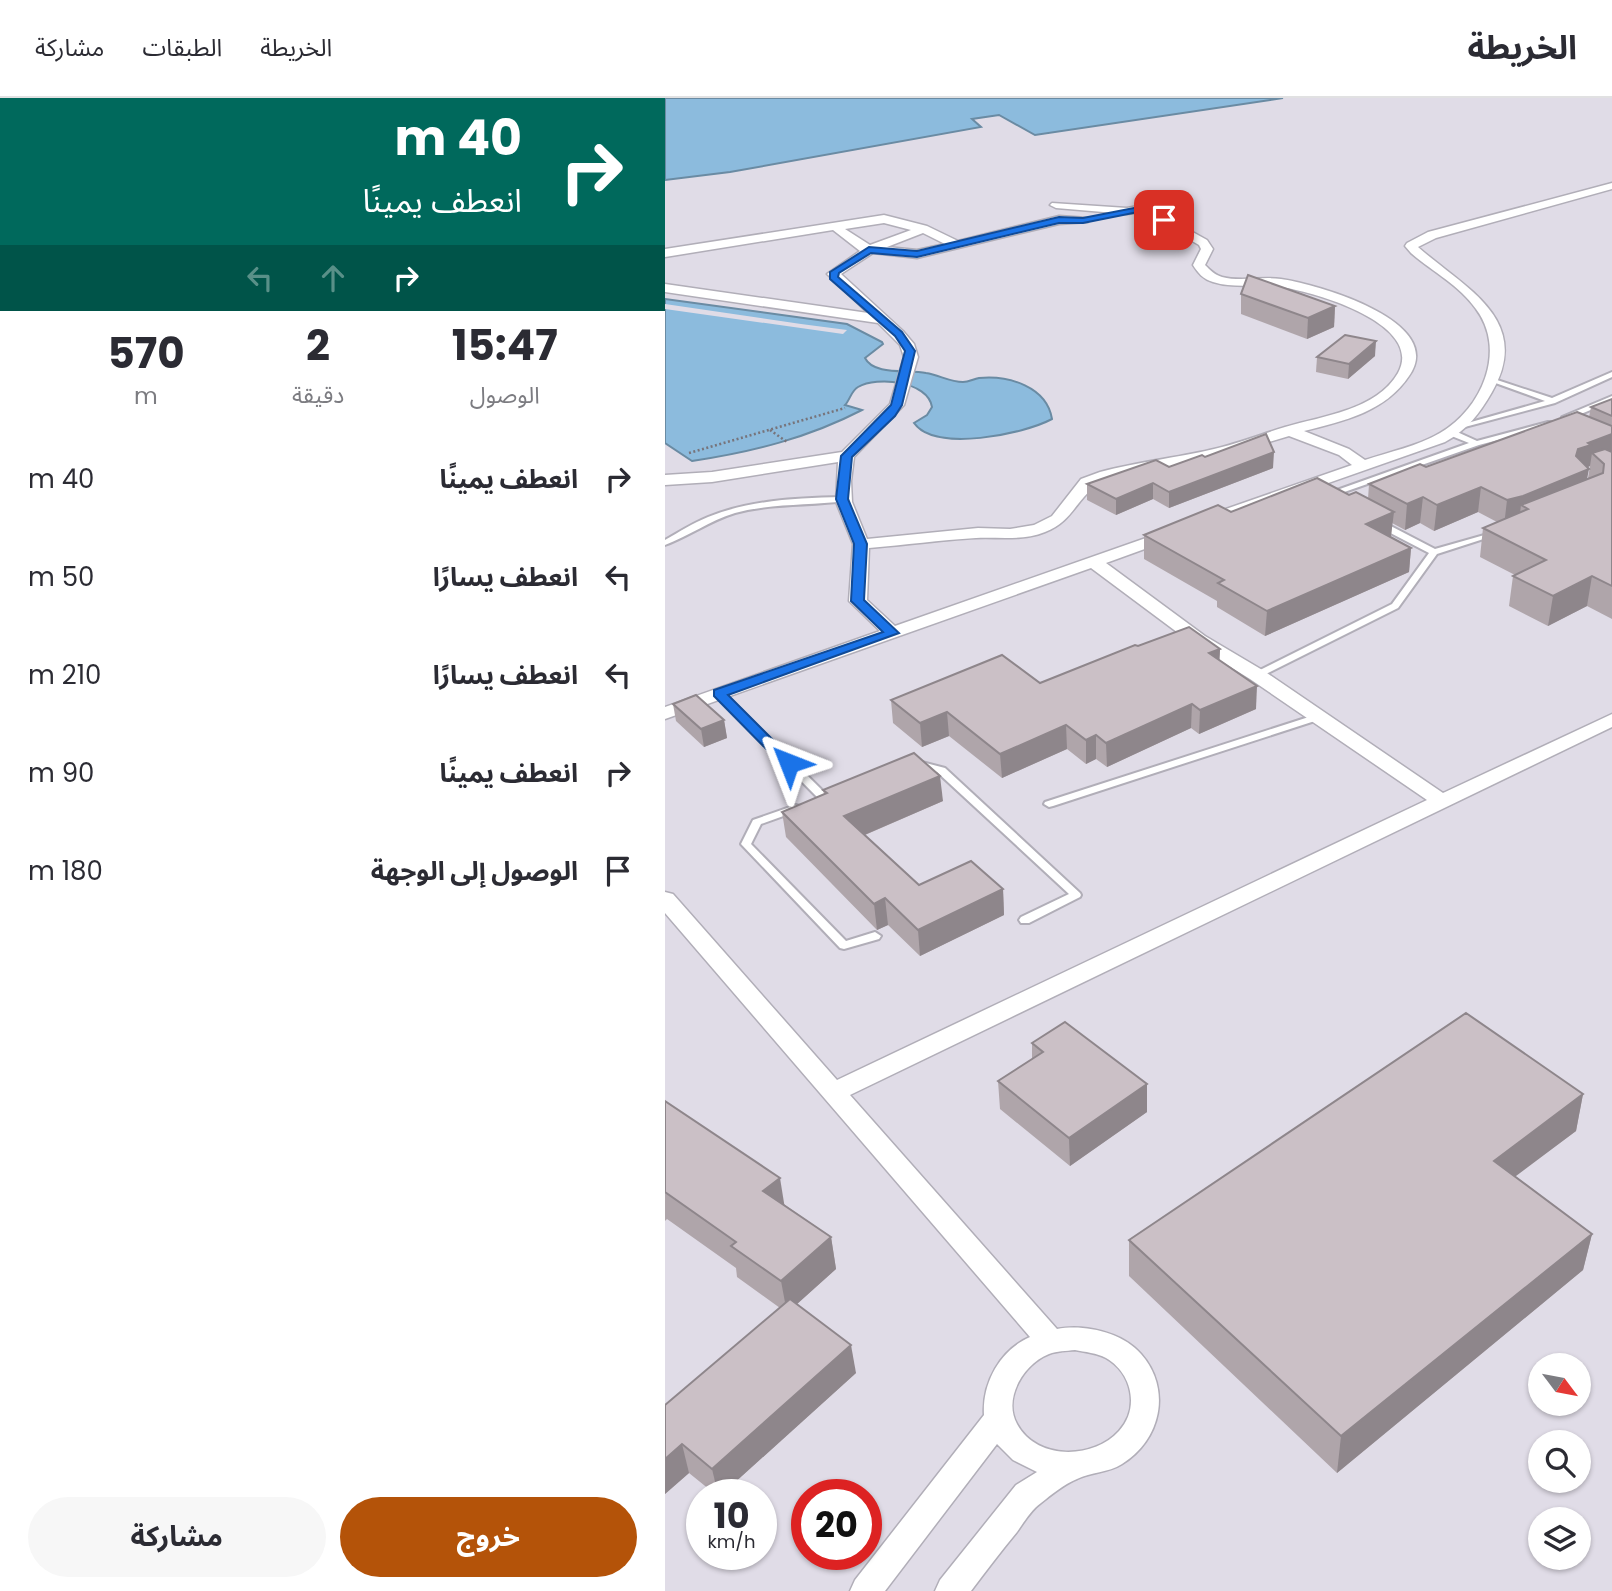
<!DOCTYPE html>
<html lang="ar">
<head>
<meta charset="utf-8">
<style>
  :root { --surface:#fff; --page:#f7f7f7; --text:#2b2b33; --muted:#7c7c81; --line:#e1e1e2; --accent:#b45309 }
  body { margin:0; font-family:Poppins,"Noto Sans Arabic",sans-serif; background:var(--page); color:var(--text); direction:rtl; height:100vh; display:flex; flex-direction:column; font-size:26px; white-space:nowrap }
  * { box-sizing:border-box; margin:0 }
  p { font-size:23px; color:var(--muted) }
  .icon { flex:none; width:38px; height:38px; fill:none; stroke:currentColor; stroke-width:2; stroke-linecap:round; stroke-linejoin:round }
  .map { position:relative; flex:1; overflow:hidden; direction:ltr }
  .sheet { display:flex; flex-direction:column; background:var(--surface); width:665px }
  .sheet>* { flex:none }
  .hud { background:#00695c; color:#fff; overflow:hidden }
  .needle { width:46px; rotate:122deg }
  .controls { position:absolute; left:863px; top:1255px; display:grid; gap:14px }
  .controls a { display:grid; place-items:center; width:63px; height:63px; border-radius:50%; background:var(--surface); box-shadow:0 2px 5px #0004; font-size:35px }
  .speed { position:absolute; left:21px; top:1381px; display:flex; gap:14px; font-size:35px; font-weight:700; text-align:center }
  .speed>* { display:grid; place-content:center; width:91px; height:91px; border-radius:50%; background:var(--surface); box-shadow:0 2px 5px #0004; line-height:1 }
  .speed small { font-size:18px; font-weight:400 }
  .speed .limit { border:10px solid #d22; background:#fff; color:#111 }
  .pin { position:absolute; display:grid; place-items:center; width:60px; height:60px; color:#fff; margin:-30px; border-radius:14px; box-shadow:0 4px 10px #0006 }
  .me { position:absolute; width:77px; margin:-38px; rotate:315deg; stroke-linejoin:round; filter:drop-shadow(0 0 5px #0008) }
  .turn { display:flex; align-items:center; gap:24px; height:147px; padding:0 28px; font-size:32px }
  .turn .icon { width:91px; height:91px; stroke-width:2.5 }
  .turn b { display:block; font-size:49px; line-height:60px }
  .lanes { display:flex; align-items:center; height:66px; padding:0 28px; background:#0003; justify-content:center; gap:35px; direction:ltr }
  .lanes .off { opacity:.35 }
  .eta { display:flex; justify-content:space-evenly; align-items:center; height:119px; text-align:center }
  .eta b { font-size:42px; font-weight:700; line-height:49px }
  .primary-button { display:flex; gap:14px; margin-top:auto; padding:14px 28px }
  .primary-button a { flex:1; height:80px; border-radius:42px; background:var(--accent); color:#fff; font-size:28px; font-weight:700; line-height:80px; text-align:center }
  .primary-button a+a { background:var(--page); color:var(--text) }
  ul { padding:0; list-style:none }
  li { display:flex; align-items:center; gap:21px; height:98px; padding:0 28px }
  li div { flex:1 }
  li b { display:block; font-size:26px }
  li em { font-style:normal }
  header { display:flex; align-items:center; gap:42px; box-sizing:border-box; height:98px; padding:0 35px; background:var(--surface); border-bottom:2px solid var(--line) }
  header strong { font-size:33px }
  nav { display:flex; gap:38px; margin-inline-start:auto; font-size:24px }
  main { display:flex; flex:1; min-height:0 }
  .map>svg:first-child { display:block }
</style>
</head>
<body>
<header>
<strong>الخريطة</strong>
<nav><a>الخريطة</a><a>الطبقات</a><a>مشاركة</a></nav>
</header>
<main>
<div class="map">
<svg width="947" height="1493" viewBox="0 0 947 1493">
  <rect width="100%" height="100%" fill="#e0dce7"/>
  <!-- water -->
  <g fill="#8cbbdd" stroke="#6a8ba3" stroke-width="2">
    <polygon points="0,0 618,0 370,37 334,17 307,21 316,29 65,74 0,82"/>
    <path d="M0,201l182,25 35,18 1,2 -18,14c9,18 44,11 61,15 13,2 24,9 37,9 6,0 10,-3 16,-4 30,-3 68,9 73,41 -28,15 -117,34 -138,4l13,-8 5,-8c-4,-26 -55,-31 -74,-20 -7,4 -8,13 -13,18l17,5c-54,28 -110,42 -170,51l-27,-18z"/>
  </g>
  <!-- pier -->
  <polygon fill="#e0dce7" points="0,206 136,226 182,232 178,236 0,211"/>
  <g fill="none" stroke-linecap="round" stroke-linejoin="round">
    <!-- service casing -->
    <g stroke="#b1aeb8" stroke-width="4">
      <g id="service">
        <polygon points="947,274 947,279 890,305 796,330 792,328 880,303 825,283 825,281 829,281 887,300"/>
        <polygon points="947,298 947,303 904,321 897,319"/>
        <polygon points="883,324 886,324 886,328 814,347 665,399 659,399 658,397 804,345 784,337 784,333 790,333 812,343"/>
        <path d="M177,399l4,2 -1,2c-37,5 -73,2 -110,12 -26,8 -46,23 -70,32v-5c14,-8 28,-17 43,-23 42,-17 89,-19 134,-20z"/>
        <polygon points="712,424 718,424 770,451 830,434 834,436 772,456 733,510 595,579 589,579 587,577 589,575 727,506 764,455 712,428"/>
        <polygon points="54,592 57,593 163,698 164,700 163,702 155,702 51,597 49,595"/>
        <polygon points="653,616 656,617 658,619 656,621 388,708 384,709 379,706 380,704"/>
        <polygon points="253,663 280,670 415,795 416,797 415,799 364,825 356,825 354,822 356,819 404,796 272,674 249,668 248,666"/>
        <polygon points="131,707 135,708 136,710 135,712 96,726 86,746 181,843 210,834 216,838 214,841 179,851 175,850 76,746 88,722"/>
      </g>
    </g>
    <!-- minor casing -->
    <g stroke="#b1aeb8" stroke-width="3">
      <path id="minor" d="M947,85v6l-176,49 -18,9c45,40 116,72 74,145 -12,21 -25,38 -47,50l-239,84 -6,-2 -2,-3 2,-3 152,-53 -13,-10 -50,-19 -74,22 -106,21c-32,12 -32,41 -64,53 -22,9 -46,5 -69,6 -36,2 -71,7 -107,10l-2,52 28,26 268,-94h12l2,3 -2,3 -69,25 99,73 59,35 179,122 169,-79v13l-762,368 207,234c27,-5 65,3 84,25 31,35 20,86 -19,110 -14,9 -31,8 -45,15 -13,5 -26,16 -36,24 -10,7 -17,19 -24,29 -16,19 -31,39 -46,59h-36l5,-11 76,-95 21,-13 -24,-12 -16,-16 -112,147h-35l5,-11 129,-165c-2,-32 16,-65 46,-78l-365,-424v-21l8,2 164,186 590,-280 -177,-121 -57,-35 -102,-76 -426,151v-12l215,-76 -31,-30 4,-57 -17,-42 2,-40 -126,20 -47,3v-10l47,-3 130,-20 48,-48 14,-47 -4,-12 -22,-22 -213,-31v-8l203,29 -41,-39 33,-23 -27,-21 -168,27v-8l219,-34 43,11 31,15 101,-25 29,2v4l-29,2 -142,34 -44,-5 -32,21 62,57 11,13 4,13 -14,48 -50,52 -3,24 1,21 15,37 111,-11 32,1 24,-4 18,-9 29,-37 19,-7c37,-10 76,-14 114,-23 25,-6 48,-15 71,-22 37,-11 92,-17 113,-54 27,-49 -83,-81 -117,-86 -23,-4 -46,2 -68,-5 -10,-3 -15,-9 -20,-17l8,-16 -2,-4 -57,-33 -15,2 -71,-6 -6,-3 2,-2 75,5 17,-3 63,35 6,9 -8,16c5,5 10,10 17,12 19,5 40,-1 59,2 35,5 167,42 128,97 -24,36 -65,45 -105,55l45,18 16,11c24,-8 53,-14 75,-27 42,-24 67,-83 36,-124 -17,-24 -43,-37 -65,-56l-6,-7 2,-3 21,-11zM219,125l27,7 -41,15 -25,-16zM258,135l22,11 -28,6 -30,-3zM410,1252c10,2 22,3 31,8 26,15 34,50 13,73 -25,28 -82,30 -102,-7 -14,-25 6,-60 32,-70 8,-3 17,-3 26,-4z"/>
    </g>
    <!-- path -->
    <g stroke="#77747b" stroke-width="2.5" stroke-dasharray="2 2.5" stroke-linecap="butt">
      <polyline points="105,332 122,344"/>
      <polyline points="24,355 180,310"/>
    </g>
    <!-- service -->
    <use href="#service" fill="#fff" fill-rule="evenodd"/>
    <!-- minor -->
    <use href="#minor" fill="#fff" fill-rule="evenodd"/>
  </g>
  <!-- wall -->
  <g fill="#afa5aa" fill-rule="evenodd">
    <polygon points="576,196 670,208 669,229 642,241 576,216"/>
    <polygon points="710,258 683,281 651,274 652,259"/>
    <path d="M947,301v220l-25,-13 -39,20 -39,-20 4,-30 2,-1 -35,-18 3,-29 14,-6 -19,-10 -44,19 -14,-8 -15,7 -13,-7 -1,13h-1l21,12 -2,24 -144,64 -48,-29v-6l-73,-42v-24l87,-23 118,-17 19,4 1,-15 220,-67 2,-10zM925,368l-2,12 -1,1 1,-12z"/>
    <polygon points="540,359 608,370 504,410 488,401 451,417 422,402 422,386 504,369"/>
    <polygon points="473,548 555,551 554,562 591,611 534,636 526,630 442,669 431,661 421,666 402,651 337,680 284,638 257,649 228,625 226,602 375,585"/>
    <polygon points="8,606 59,622 62,640 39,649 11,623"/>
    <polygon points="158,692 278,703 200,737 254,787 338,791 339,817 255,858 223,827 212,832 121,739 117,714 159,696"/>
    <polygon points="367,945 482,986 482,1014 405,1068 335,1011 333,983 367,961"/>
    <polygon points="918,996 911,1033 850,1078 927,1136 918,1172 672,1375 464,1178 464,1142"/>
    <polygon points="0,1003 120,1107 166,1139 171,1171 132,1206 191,1275 57,1396 50,1396 24,1375 0,1396 0,1307 115,1210 72,1179 71,1170 2,1121 0,1123"/>
  </g>
  <!-- shaded-wall -->
  <g fill="#8e868b">
    <polygon points="670,208 669,229 642,241 643,220"/>
    <polygon points="711,243 710,258 683,281 684,266"/>
    <polygon points="947,336 947,359 927,355 925,368 923,369 924,371 919,396 863,411 856,407 854,424 839,428 842,402 913,351 923,345"/>
    <polygon points="609,354 608,370 504,410 504,394"/>
    <polygon points="488,385 488,401 451,417 451,401"/>
    <polygon points="816,389 813,414 769,433 772,407"/>
    <polygon points="758,399 755,425 740,432 742,406"/>
    <polygon points="729,414 726,438 699,450 701,426"/>
    <polygon points="746,450 744,474 600,538 602,513"/>
    <polygon points="927,478 922,508 883,528 888,498"/>
    <polygon points="555,551 554,574 544,555"/>
    <polygon points="592,588 591,611 534,636 535,612"/>
    <polygon points="527,606 526,630 442,669 441,645"/>
    <polygon points="282,614 284,638 257,649 255,625"/>
    <polygon points="59,622 62,640 39,649 36,631"/>
    <polygon points="401,627 402,651 337,680 335,656"/>
    <polygon points="431,637 431,661 421,666 421,642"/>
    <polygon points="275,678 278,703 183,744 179,718"/>
    <polygon points="338,791 339,817 255,858 253,832"/>
    <polygon points="220,800 223,827 212,832 209,806"/>
    <polygon points="482,986 482,1014 405,1068 404,1040"/>
    <polygon points="918,996 911,1033 823,1099 829,1063"/>
    <polygon points="115,1080 120,1111 98,1093"/>
    <polygon points="927,1136 918,1172 672,1375 676,1338"/>
    <polygon points="166,1139 171,1171 122,1215 116,1183"/>
    <polygon points="186,1247 191,1275 57,1396 53,1396 47,1371"/>
    <polygon points="17,1346 24,1375 0,1396 0,1361"/>
  </g>
  <!-- building -->
  <g fill="#cbc0c6" stroke="#8e868b" stroke-width="2">
    <polygon points="583,177 670,208 643,220 576,196"/>
    <polygon points="680,237 711,243 684,266 652,259"/>
    <polygon points="947,301 947,318 926,309"/>
    <polygon points="912,314 947,328 947,336 923,345 926,347 913,351 911,358 924,371 858,398 842,402 816,389 772,407 758,399 742,406 704,386 755,366 761,369"/>
    <polygon points="601,336 609,354 504,394 488,385 451,401 422,386 491,362 504,369 537,357 540,359"/>
    <polygon points="940,351 947,354 947,488 927,478 888,498 848,478 881,462 818,430 863,411 856,407 938,375 939,366 927,355"/>
    <polygon points="652,380 684,397 691,394 729,414 701,426 746,450 602,513 553,485 559,482 479,437 553,407 566,414"/>
    <polygon points="524,529 555,551 544,555 592,588 535,612 527,606 441,645 431,637 421,642 401,627 335,656 282,614 255,625 226,602 337,557 375,585 470,547 473,548"/>
    <polygon points="31,597 59,622 36,631 8,606"/>
    <polygon points="249,655 275,678 179,718 254,787 306,763 338,791 253,832 220,800 209,806 117,714 162,695 158,692"/>
    <polygon points="801,915 918,996 829,1063 927,1136 676,1338 464,1142"/>
    <polygon points="400,924 482,986 404,1040 333,983 378,954 367,945"/>
    <polygon points="0,1003 115,1080 98,1093 166,1139 116,1183 66,1148 71,1144 0,1094"/>
    <polygon points="125,1201 186,1247 47,1371 17,1346 0,1361 0,1307"/>
  </g>
  <!-- route -->
  <polygon fill="#1a73e8" stroke="#114b97" stroke-width="2" points="479,108 503,122 496,124 478,113 418,125 394,125 252,159 206,155 174,175 173,179 237,234 250,253 237,307 230,318 187,359 183,401 202,446 199,502 234,535 63,597 131,665 129,668 118,668 49,598 49,592 218,534 186,503 189,446 171,401 176,358 226,307 240,253 230,238 165,181 165,174 204,149 252,153 394,119 418,120"/>
</svg>
<div class="controls">
<a><svg class="needle" viewBox="-14 -14 28 28"><path d="M0-13l5 13h-10z" fill="#e53935"/><path d="M0 13l5-13h-10z" fill="#7c7c81"/></svg></a>
<a><svg class="icon" aria-label="search" viewBox="0 0 24 24"><circle cx="10" cy="10" r="6"/><path d="M15 15l6 6"/></svg></a>
<a><svg class="icon" aria-label="layers" viewBox="0 0 24 24"><path d="M12 4l9 5-9 5-9-5zM3 14l9 5 9-5"/></svg></a>
</div>
<div class="speed"><div>10<small>km/h</small></div><div class="limit">20</div></div>
<div class="pin" style="left:499px;top:122px;background:#d93025"><svg class="icon" aria-label="arrive" viewBox="0 0 24 24"><path d="M6 21V4h12l-3 4 3 4H6"/></svg></div>
<svg class="me" style="left:124px;top:665px" viewBox="-20 -20 40 40"><path d="M0-17L14 15 0 8-14 15z" fill="#1a73e8" stroke="#fff" stroke-width="4"/></svg>
</div>
<section class="sheet">
<div class="hud">
<div class="turn"><svg class="icon" aria-label="right" viewBox="0 0 24 24"><path d="M7 20v-9h11M14 6l5 5-5 5"/></svg><div><b>40 m</b>انعطف يمينًا</div></div>
<div class="lanes"><svg class="icon off" aria-label="left" viewBox="0 0 24 24"><path d="M17 20v-9H6M10 6l-5 5 5 5"/></svg><svg class="icon off" aria-label="ahead" viewBox="0 0 24 24"><path d="M12 20V5M6 11l6-6 6 6"/></svg><svg class="icon" aria-label="right" viewBox="0 0 24 24"><path d="M7 20v-9h11M14 6l5 5-5 5"/></svg></div>
</div>
<div class="eta">
<div><b>15:47</b><p>الوصول</p></div>
<div><b>2</b><p>دقيقة</p></div>
<div><b>570</b><p>m</p></div>
</div>
<ul>
<li><svg class="icon" aria-label="right" viewBox="0 0 24 24"><path d="M7 20v-9h11M14 6l5 5-5 5"/></svg><div><b>انعطف يمينًا</b></div><em>40 m</em></li>
<li><svg class="icon" aria-label="left" viewBox="0 0 24 24"><path d="M17 20v-9H6M10 6l-5 5 5 5"/></svg><div><b>انعطف يسارًا</b></div><em>50 m</em></li>
<li><svg class="icon" aria-label="left" viewBox="0 0 24 24"><path d="M17 20v-9H6M10 6l-5 5 5 5"/></svg><div><b>انعطف يسارًا</b></div><em>210 m</em></li>
<li><svg class="icon" aria-label="right" viewBox="0 0 24 24"><path d="M7 20v-9h11M14 6l5 5-5 5"/></svg><div><b>انعطف يمينًا</b></div><em>90 m</em></li>
<li><svg class="icon" aria-label="arrive" viewBox="0 0 24 24"><path d="M6 21V4h12l-3 4 3 4H6"/></svg><div><b>الوصول إلى الوجهة</b></div><em>180 m</em></li>
</ul>
<div class="primary-button"><a>خروج</a><a>مشاركة</a></div>
</section>
</main>
</body>
</html>
